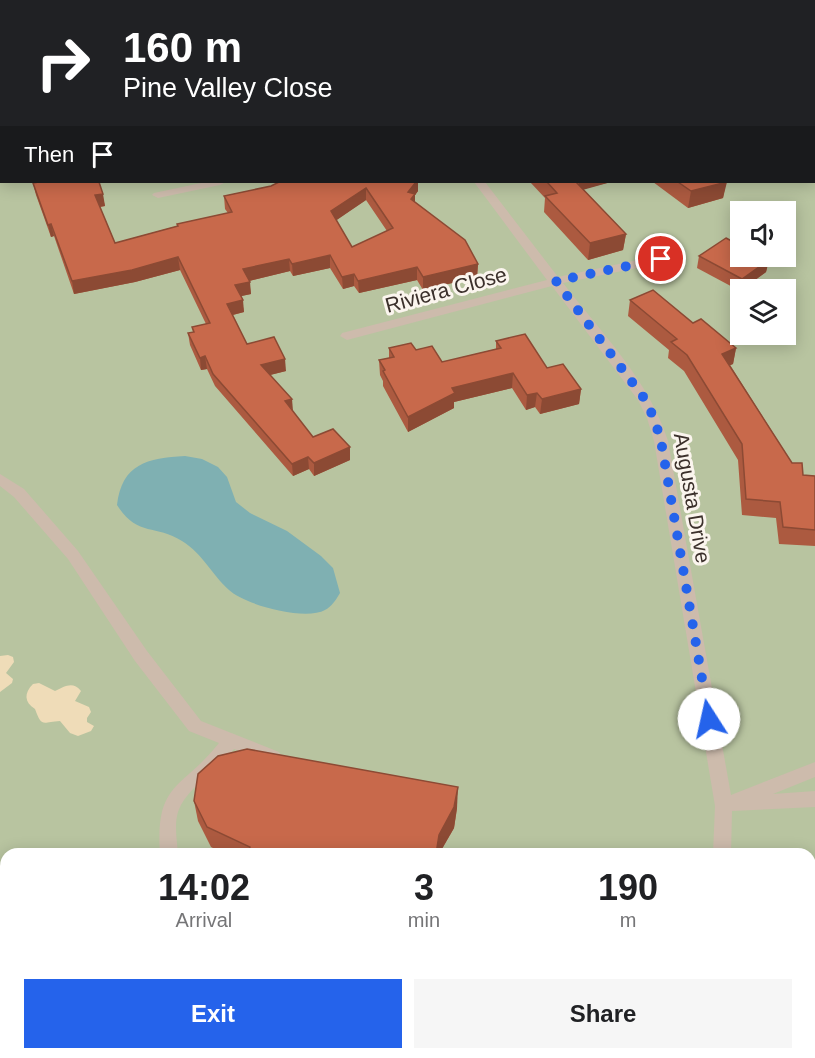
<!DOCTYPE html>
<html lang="en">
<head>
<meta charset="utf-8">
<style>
  :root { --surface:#fff; --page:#f6f6f6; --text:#202124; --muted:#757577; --accent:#2563eb }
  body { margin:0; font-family:Helvetica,sans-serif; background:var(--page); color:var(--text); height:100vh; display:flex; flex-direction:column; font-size:22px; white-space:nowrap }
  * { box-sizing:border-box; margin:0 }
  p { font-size:20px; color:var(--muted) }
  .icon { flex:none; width:33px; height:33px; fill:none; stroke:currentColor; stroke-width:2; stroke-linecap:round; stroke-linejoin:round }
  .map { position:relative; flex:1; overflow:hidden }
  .sheet { position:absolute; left:0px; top:848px; width:816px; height:212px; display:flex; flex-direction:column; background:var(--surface); border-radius:18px 18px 0 0; box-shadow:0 3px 15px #0003 }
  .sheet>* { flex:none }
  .guide { position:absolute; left:0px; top:0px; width:816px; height:183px; box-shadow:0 3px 15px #0003; background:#202124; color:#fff; overflow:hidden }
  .buttons { position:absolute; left:730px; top:201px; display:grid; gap:12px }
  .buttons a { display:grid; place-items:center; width:66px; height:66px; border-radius:0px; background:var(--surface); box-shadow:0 3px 15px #0003; font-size:30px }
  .pin { position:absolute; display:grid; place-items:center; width:51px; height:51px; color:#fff; margin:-26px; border:3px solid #fff; border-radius:50%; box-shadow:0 2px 6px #0007 }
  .me { position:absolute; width:66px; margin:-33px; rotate:350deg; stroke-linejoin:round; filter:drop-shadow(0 0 4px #0008) }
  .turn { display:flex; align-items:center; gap:21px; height:126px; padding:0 24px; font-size:27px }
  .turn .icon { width:78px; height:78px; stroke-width:2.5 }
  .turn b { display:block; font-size:42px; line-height:51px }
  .then { display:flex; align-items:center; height:57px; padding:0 24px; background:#0003; gap:12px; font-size:22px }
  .eta { display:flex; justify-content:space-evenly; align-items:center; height:102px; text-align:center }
  .eta b { font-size:36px; font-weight:700; line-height:42px }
  .cta { display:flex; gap:12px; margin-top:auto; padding:12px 24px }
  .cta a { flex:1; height:69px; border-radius:0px; background:var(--accent); color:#fff; font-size:24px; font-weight:700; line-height:69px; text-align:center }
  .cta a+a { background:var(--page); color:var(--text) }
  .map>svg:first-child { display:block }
</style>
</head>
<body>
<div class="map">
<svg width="815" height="1058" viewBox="0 0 815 1058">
  <rect width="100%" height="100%" fill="#f4ebe1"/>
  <!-- green -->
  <path fill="#b8c4a0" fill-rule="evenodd" d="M0,0h815v1058h-815zM2,2h812v180h-812zM741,212h45v44h-45zM741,290h45v44h-45zM6,854h804v199h-804z"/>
  <!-- sand -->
  <g fill="#efdcb8">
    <polygon points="8,655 13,657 14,662 6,673 13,679 12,683 0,692 0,656"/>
    <path d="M39,683l16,8c10,-5 18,-10 26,0l-6,10 14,6 2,5 -4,6v4l7,4 -3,5 -13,5 -8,-3 -10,-12c-18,1 -18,7 -25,-12 -11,-7 -11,-16 -2,-25z"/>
  </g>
  <!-- water -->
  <path fill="#7fb0b2" d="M185,456l17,3 16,8 9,10 9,25 14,11 37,18 34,25 12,12 7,25c-4,7 -9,14 -15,17 -20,11 -80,-5 -96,-20 -17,-15 -26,-36 -47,-49 -27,-17 -45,-4 -65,-36 5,-41 30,-47 68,-49z"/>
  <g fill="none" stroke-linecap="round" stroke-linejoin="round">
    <!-- minor -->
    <g fill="#cdbbac" fill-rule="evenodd">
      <polygon points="337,0 347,0 348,2 338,2"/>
      <polygon points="206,182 226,182 220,185 158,198 152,195 154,193"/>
      <path d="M474,182h11l73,95 103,-22 6,4 -6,4 -98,20c38,49 87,99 105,158l63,354 84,-33v15l-42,17 42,-3v16l-83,4 -1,43h-18l2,-48 -61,-365 -7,-23 -9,-18 -86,-114 -205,54 -7,-4 2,-3 205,-53z"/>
      <path d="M0,474l24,15 54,62 69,100 54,70 78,31 3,5 -3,5 -6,2 -39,-15c-15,22 -47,37 -56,63 -4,13 -1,28 0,42h-18c-5,-73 22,-64 59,-111l-30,-12 -54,-70 -67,-102 -54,-62 -14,-11z"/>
      <polygon points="810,1020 815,1022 815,1043 810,1041"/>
      <polygon points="71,1053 91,1053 90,1058 70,1058"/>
      <polygon points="765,1053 785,1053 787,1058 767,1058"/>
    </g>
  </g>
  <!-- wall -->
  <g fill="#ac5a40" fill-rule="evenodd">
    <path d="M37,182h62l6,24 -5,1 15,36 62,-17v-2l51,-11 -3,-4 -1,-13 47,-10 8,-4h139v9l-3,4v7l63,62 -1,13 -54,13 -6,-10 -58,13 -5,-7 -11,3 -13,-21 -37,8 -3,-5 -41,10 2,13 -10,2 3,16 -11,3 14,29 39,27 -16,4 22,36 21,26 37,10v13l-36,16 -5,-7 -16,7 -78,-90 -8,-17 -6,1 -11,-25 -2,-12 5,-1 -1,-5 14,-3 -26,-54 -45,12 -61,12 -20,-58 -3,1 -15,-42 -3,-12zM366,200l21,31 -35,16 -16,-27z"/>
    <polygon points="530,182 611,182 583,189 626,234 623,250 588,260 544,212 545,198"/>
    <polygon points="653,182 726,182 723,198 688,208"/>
    <polygon points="699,256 769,260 766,272 740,291 697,268"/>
    <polygon points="630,300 693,323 736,348 733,364 730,365 792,463 803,475 815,476 815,546 779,544 776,518 742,515 738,460 684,371 668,358 669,350 628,316"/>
    <polygon points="496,341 547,368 581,389 579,404 540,414 535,407 526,410 512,388 454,402 454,408 408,432 383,386 383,381 380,375 379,360 389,358 389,348 416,350 442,362 496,349"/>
    <polygon points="194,801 457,808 454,828 439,854 224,854 211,847 198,821"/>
    <polygon points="263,1053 326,1053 301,1058 264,1058"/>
  </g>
  <!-- shaded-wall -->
  <g fill="#8c4a34">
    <polygon points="219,0 247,0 247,2 211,2"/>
    <rect x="0" y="53" width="2" height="12"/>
    <polygon points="416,182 418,182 418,191 415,195 415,206 408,192"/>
    <polygon points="579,182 611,182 579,191"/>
    <polygon points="727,182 723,198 688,208 691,191"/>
    <polygon points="366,188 366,200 331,224 331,211"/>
    <polygon points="103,194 105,206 98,207 95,195"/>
    <polygon points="51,224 54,236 51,237 48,225"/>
    <polygon points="626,234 623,250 588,260 590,243"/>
    <polygon points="330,255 330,268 293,276 292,264"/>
    <polygon points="178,257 180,270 135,282 74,294 72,281"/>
    <polygon points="289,259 290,271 245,282 243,269"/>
    <polygon points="769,260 766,272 740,291 742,279"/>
    <polygon points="478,264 477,277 423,290 423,277"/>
    <polygon points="417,267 417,280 359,293 358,281"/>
    <polygon points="354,274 354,286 343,289 342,277"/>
    <polygon points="250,282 251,294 237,297 235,285"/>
    <polygon points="243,300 244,312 228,316 227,304"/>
    <polygon points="736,348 733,364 719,370 722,354"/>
    <polygon points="205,356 207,369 201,370 200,358"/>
    <polygon points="285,359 286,371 262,377 261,365"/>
    <polygon points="513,373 512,388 454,402 454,408 408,432 408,417 452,388"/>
    <polygon points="581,389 579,404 540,414 542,399"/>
    <polygon points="537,393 535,407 526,410 527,395"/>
    <polygon points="292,399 293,411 285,401"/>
    <polygon points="350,447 350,460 314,476 314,463"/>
    <polygon points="308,457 309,469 293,476 292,464"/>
    <polygon points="458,787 457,808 454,828 439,854 436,854 439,835"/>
  </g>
  <!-- building -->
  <g fill="#c8694b" stroke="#8c4a34" stroke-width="1.5" fill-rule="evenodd">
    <polygon points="0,0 33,0 34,2 2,2 2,53 0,53"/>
    <polygon points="106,0 116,0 123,2 104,2"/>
    <polygon points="161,0 219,0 211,2 161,2"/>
    <polygon points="250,0 275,0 265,2 251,2"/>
    <path d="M39,182h60l4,12 -8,1 20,48 63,-17 -1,-2 55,-12 -8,-16 47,-10 8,-4h137l-8,10 7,2 -4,5 54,41 13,24 -55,13 -6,-10 -59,14 -4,-7 -12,3 -12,-22 -38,9 -3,-5 -46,10 7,13 -15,3 8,15 -16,4 20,40 27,-7 11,22 -24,6 31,34 -7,2 28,36 20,-8 17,18 -36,16 -6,-6 -16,7 -79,-90 -8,-18 -5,2 -12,-25 6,-1 -2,-5 18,-4 -32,-66 -46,13 -60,11 -21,-57 -3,1 -15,-42zM366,188l27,40 -41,19 -21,-36z"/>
    <polygon points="547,182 576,182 626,234 590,243 545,196 557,193"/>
    <polygon points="678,182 727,182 691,191"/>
    <polygon points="726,238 741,246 741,256 761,256 769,260 742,279 699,256"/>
    <polygon points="653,290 693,323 701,319 736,348 722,354 792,463 802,463 803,475 815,476 815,530 783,527 780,502 746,499 742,444 687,355 671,342 677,339 630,300"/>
    <polygon points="525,334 547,368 563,364 581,389 542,399 537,393 527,395 513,373 452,388 455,393 408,417 383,371 385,370 379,360 394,357 389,348 411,343 416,350 432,346 442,362 501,348 496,341"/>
    <polygon points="247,749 458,787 454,807 439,835 436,854 247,854 250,847 207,827 194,801 198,774 218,756"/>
  </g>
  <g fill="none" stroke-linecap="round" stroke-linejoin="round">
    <!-- route -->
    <polyline stroke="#2563eb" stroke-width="10" stroke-dasharray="0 18" points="661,259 556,281 644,398 654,418 661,441 709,719"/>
  </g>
  <g text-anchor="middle" stroke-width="6" stroke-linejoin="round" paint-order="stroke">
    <!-- street labels -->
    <g font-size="21" fill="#3b302b" stroke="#fbf5ee">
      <text transform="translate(446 290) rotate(-15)" y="7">Riviera Close</text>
      <text transform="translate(692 498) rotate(80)" y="7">Augusta Drive</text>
    </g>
  </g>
</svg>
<div class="buttons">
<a><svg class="icon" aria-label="sound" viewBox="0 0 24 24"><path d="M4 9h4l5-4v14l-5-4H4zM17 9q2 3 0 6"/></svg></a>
<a><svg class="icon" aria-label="layers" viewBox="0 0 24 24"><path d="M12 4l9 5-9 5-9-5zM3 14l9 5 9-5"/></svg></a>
</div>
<div class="pin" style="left:661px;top:259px;background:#d93025"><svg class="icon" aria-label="arrive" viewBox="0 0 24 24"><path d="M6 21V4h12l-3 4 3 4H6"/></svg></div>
<svg class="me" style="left:709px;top:719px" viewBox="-20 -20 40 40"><circle r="19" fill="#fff"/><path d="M0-13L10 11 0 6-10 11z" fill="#2563eb"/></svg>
<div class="guide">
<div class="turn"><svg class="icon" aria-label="right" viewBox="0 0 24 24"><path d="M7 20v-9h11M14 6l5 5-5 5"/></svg><div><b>160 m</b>Pine Valley Close</div></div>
<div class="then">Then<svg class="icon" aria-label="arrive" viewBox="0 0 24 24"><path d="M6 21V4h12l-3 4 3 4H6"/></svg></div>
</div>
<section class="sheet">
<div class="eta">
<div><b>14:02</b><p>Arrival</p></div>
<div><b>3</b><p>min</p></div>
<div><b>190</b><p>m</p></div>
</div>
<div class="cta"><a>Exit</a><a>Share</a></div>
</section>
</div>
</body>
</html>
